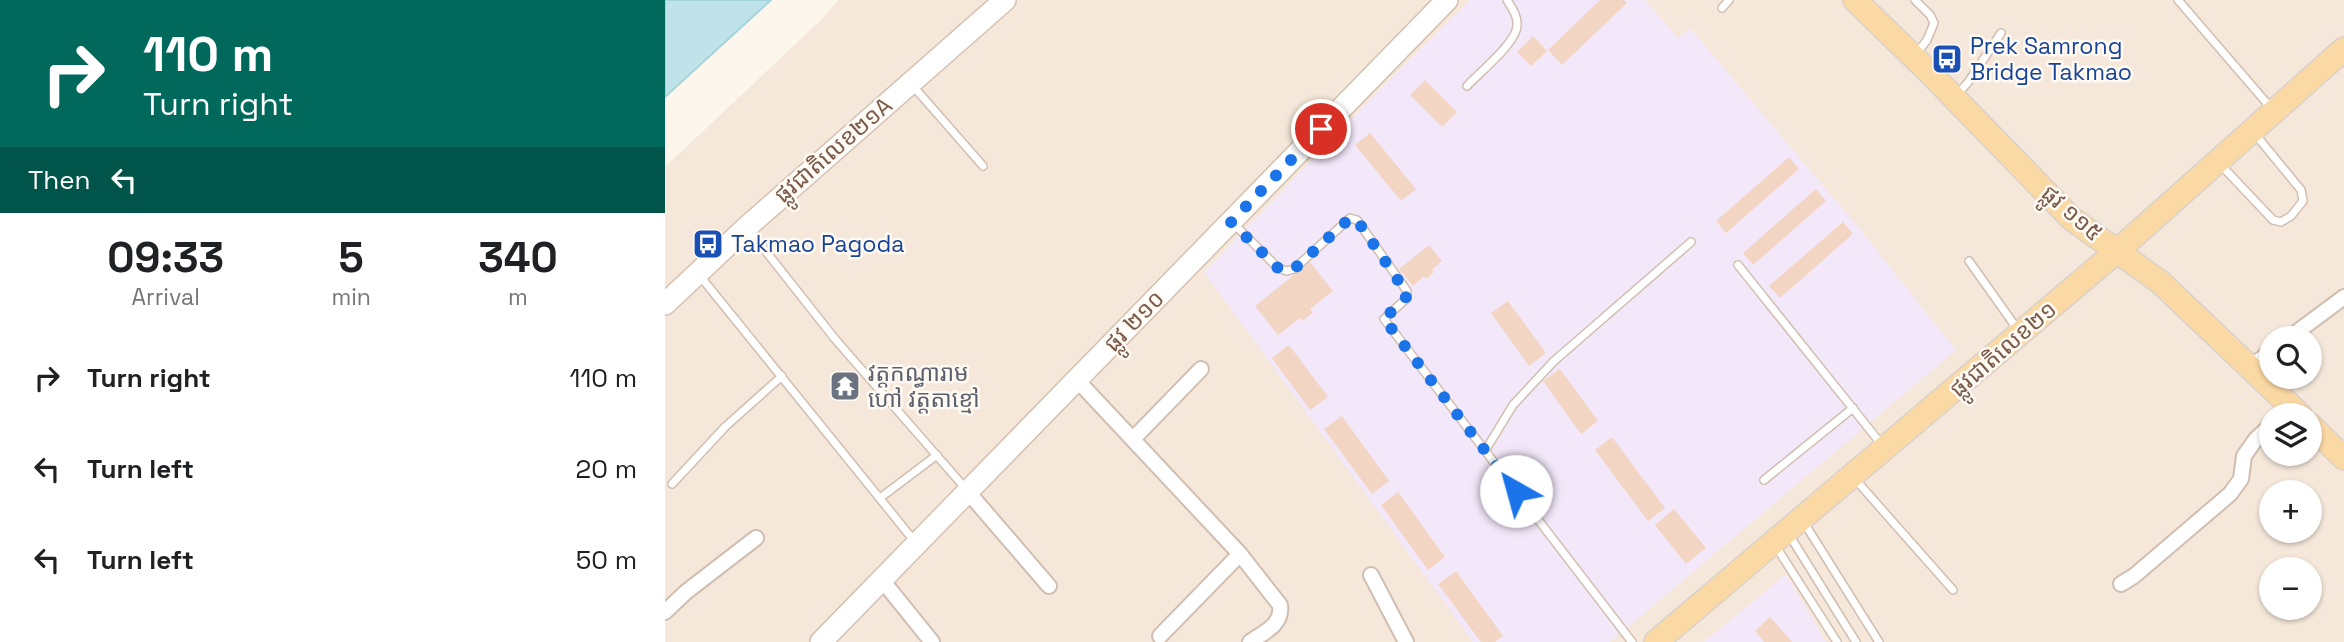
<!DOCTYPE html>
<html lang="en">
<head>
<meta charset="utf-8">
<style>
  :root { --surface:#fff; --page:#f6f6f6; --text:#202124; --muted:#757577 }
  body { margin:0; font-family:"Space Grotesk","Noto Sans Khmer",sans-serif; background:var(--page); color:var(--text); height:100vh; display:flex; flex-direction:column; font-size:26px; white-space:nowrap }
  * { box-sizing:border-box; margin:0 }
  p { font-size:23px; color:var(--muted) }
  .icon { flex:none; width:38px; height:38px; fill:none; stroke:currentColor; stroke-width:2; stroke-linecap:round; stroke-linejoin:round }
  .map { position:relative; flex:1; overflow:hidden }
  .drawer { display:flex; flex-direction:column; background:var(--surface); width:665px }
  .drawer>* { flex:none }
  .top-card { background:#00695c; color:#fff; overflow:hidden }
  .buttons { position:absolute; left:1594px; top:326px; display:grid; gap:14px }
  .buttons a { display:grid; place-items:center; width:63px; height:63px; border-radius:50%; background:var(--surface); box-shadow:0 2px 5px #0004; font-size:35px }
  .pin { position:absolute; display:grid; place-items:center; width:60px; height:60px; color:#fff; margin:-30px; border:4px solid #fff; border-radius:50%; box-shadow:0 2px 7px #0007 }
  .me { position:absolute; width:77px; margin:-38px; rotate:322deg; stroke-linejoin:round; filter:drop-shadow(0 0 5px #0008) }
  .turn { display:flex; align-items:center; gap:24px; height:147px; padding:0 28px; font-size:32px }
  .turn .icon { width:91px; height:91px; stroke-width:2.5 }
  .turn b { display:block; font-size:49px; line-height:60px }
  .then { display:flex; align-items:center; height:66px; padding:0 28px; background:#0003; gap:14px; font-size:26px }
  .eta { display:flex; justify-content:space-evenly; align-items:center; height:119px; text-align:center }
  .eta b { font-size:42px; font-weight:700; line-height:49px }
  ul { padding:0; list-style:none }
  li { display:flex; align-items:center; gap:21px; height:91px; padding:0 28px }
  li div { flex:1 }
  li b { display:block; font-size:26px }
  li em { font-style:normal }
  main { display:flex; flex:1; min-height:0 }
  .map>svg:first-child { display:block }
</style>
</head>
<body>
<main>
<section class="drawer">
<div class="top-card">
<div class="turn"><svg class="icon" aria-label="right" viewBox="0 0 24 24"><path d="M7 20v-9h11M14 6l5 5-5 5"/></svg><div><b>110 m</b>Turn right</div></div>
<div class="then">Then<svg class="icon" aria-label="left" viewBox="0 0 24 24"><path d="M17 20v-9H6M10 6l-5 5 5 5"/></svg></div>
</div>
<div class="eta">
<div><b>09:33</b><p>Arrival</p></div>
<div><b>5</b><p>min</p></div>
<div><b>340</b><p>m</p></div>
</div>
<ul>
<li><svg class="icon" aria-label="right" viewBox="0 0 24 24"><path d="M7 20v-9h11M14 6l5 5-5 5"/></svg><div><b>Turn right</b></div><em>110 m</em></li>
<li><svg class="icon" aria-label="left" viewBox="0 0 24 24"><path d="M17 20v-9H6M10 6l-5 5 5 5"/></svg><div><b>Turn left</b></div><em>20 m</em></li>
<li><svg class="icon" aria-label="left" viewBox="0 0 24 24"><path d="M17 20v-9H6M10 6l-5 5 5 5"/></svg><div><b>Turn left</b></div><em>50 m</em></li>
</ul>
</section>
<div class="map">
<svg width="1679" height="642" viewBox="0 0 1679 642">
  <rect width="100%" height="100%" fill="#fdf6ec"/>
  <!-- residential -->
  <path fill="#f5e8da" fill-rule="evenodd" d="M173,0h1506v642h-1679v-475l157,-148zM1606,338h39v38h-39zM1606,415h39v38h-39zM1606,492h39v38h-39zM1606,569h39v38h-39z"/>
  <!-- education -->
  <g fill="#f3e8fa">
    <polygon points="805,0 980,0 1013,38 1025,28 1194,228 1291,350 945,642 808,642 539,272 719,85"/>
    <polygon points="1121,574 1161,642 1039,642"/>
  </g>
  <!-- water -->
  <polygon fill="#bfe3e8" stroke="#a5d3da" stroke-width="2" points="0,0 106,0 0,97"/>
  <!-- building -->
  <g fill="#f3d5c3">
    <polygon points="935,0 959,0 962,3 897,65 883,50"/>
    <polygon points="868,36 882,51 866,66 852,52"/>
    <polygon points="760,80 792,112 777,127 745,95"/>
    <polygon points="705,133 751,189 736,201 690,145"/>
    <polygon points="1124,157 1134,169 1061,233 1051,221"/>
    <polygon points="1151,189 1161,201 1088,265 1078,253"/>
    <polygon points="1178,222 1188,234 1115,298 1104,286"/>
    <polygon points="764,245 777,261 767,270 769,272 761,279 759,276 748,286 734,269"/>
    <polygon points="645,262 668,291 645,309 648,313 637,321 635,318 613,335 590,306"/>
    <polygon points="843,301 881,353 864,366 826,313"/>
    <polygon points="624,345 663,397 645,410 607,358"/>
    <polygon points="895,369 933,421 916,434 878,381"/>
    <polygon points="677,416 724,481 707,494 659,429"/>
    <polygon points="947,437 1000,508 983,521 930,450"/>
    <polygon points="733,492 780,557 763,570 716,505"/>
    <polygon points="1009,509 1041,548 1021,564 990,525"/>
    <polygon points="791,571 838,636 830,642 816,642 773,584"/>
    <polygon points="1105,617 1127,642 1099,642 1090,631"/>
  </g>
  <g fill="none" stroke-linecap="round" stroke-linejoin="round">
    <!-- lane casing -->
    <g stroke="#d1beb0" stroke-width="10">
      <g id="lane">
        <polyline points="1250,0 1265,15 1269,23 1262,40 1251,54"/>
        <polyline points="1513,0 1606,108"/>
        <polyline points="1057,8 1064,0"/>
        <polyline points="248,86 318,166"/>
        <path d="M802,86c12,-13 49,-43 50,-60 1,-10 -5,-18 -10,-26"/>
        <polyline points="1292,95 1304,81 1336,33"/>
        <polyline points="1554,163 1608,220 1616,222 1626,216 1638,201 1636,190 1590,134"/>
        <polyline points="567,222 613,268 622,271 629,269 685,218 692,220 742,291 742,298 719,319 967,642"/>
        <polyline points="84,230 170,339 301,489"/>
        <polyline points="1304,261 1353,330"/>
        <polyline points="1073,265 1217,445"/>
        <polyline points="35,276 250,542"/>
        <polyline points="820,451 848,405 889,361 1026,242"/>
        <polyline points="1189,478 1288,590"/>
        <polyline points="1099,480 1188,408"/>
        <polyline points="7,484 61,426 117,376"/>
        <polyline points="215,498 272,455"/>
        <polyline points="1138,521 1214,642"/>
        <polyline points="1123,533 1191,642"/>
        <polyline points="1110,545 1172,642"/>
      </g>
    </g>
    <!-- street casing -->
    <g stroke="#d1beb0" stroke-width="18">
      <g id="street">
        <polyline points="1624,338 1679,297"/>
        <polyline points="1585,368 1606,351"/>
        <path d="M412,380l163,174 40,51c3,20 -16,27 -30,37"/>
        <polyline points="468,439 536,369"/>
        <polyline points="303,492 384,586"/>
        <polyline points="706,575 741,642"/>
        <polyline points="217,580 267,642"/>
        <polyline points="1456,584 1469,576 1565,494 1576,479 1579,456 1591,439 1606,425"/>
        <polyline points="0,612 21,592 91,538"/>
        <polyline points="495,636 575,554"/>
      </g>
    </g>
    <!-- secondary casing -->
    <g stroke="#d6c0b0" stroke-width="24">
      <g id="secondary">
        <polyline points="0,304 82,227 340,0"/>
        <polyline points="156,642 782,0"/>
      </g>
    </g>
    <!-- primary casing -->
    <g stroke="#dad1cd" stroke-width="26">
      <g id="primary">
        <polyline points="1190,0 1264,72 1407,219 1495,282 1635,415"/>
        <polyline points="1645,425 1679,458"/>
        <polyline points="991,642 1452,251 1679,49"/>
      </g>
    </g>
    <!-- lane -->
    <use href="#lane" stroke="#fff" stroke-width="7"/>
    <!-- street -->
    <use href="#street" stroke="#fff" stroke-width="14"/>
    <!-- secondary -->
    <use href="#secondary" stroke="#fff" stroke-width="21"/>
    <!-- primary -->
    <use href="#primary" stroke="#fbd9a5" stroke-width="23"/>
  </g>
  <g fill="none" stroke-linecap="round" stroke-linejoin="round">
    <!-- route -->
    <polyline stroke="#1a73e8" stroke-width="12" stroke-dasharray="0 21.6" points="656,129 566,222 613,268 622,271 629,269 685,218 692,220 743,295 719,319 851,491"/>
  </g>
  <!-- icons -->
  <defs>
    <g id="bus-square" transform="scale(1.575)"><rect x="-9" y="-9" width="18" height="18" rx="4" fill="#1a4fb4" stroke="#fffaf3"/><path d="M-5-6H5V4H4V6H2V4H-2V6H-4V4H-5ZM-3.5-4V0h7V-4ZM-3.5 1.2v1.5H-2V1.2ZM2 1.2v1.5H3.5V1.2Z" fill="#fff"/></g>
    <g id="temple-square" transform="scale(1.575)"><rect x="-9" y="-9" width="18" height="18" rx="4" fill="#6b7280" stroke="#fffaf3"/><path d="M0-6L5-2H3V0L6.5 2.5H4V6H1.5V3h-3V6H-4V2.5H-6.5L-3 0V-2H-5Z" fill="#fff"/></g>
  </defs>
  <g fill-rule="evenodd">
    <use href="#bus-square" x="1282" y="59"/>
    <use href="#bus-square" x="43" y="244"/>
    <use href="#temple-square" x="180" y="386"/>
  </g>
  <g text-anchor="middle" stroke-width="5" stroke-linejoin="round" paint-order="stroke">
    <!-- transit labels -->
    <g font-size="23" fill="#164399" stroke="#fffaf3" text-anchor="start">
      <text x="1305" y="54">Prek Samrong<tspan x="1305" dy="26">Bridge Takmao</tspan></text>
      <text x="66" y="252">Takmao Pagoda</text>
    </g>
    <!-- street labels -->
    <g font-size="23" fill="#7a5c4d" stroke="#fffaf3">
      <text transform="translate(168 150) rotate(-41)" y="8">ផ្លូវជាតិលេខ២១A</text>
      <text transform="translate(1407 213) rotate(41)" y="8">ផ្លូវ ១១៥</text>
      <text transform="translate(469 321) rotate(-46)" y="8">ផ្លូវ ២១០</text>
      <text transform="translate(1338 349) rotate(-41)" y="8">ផ្លូវជាតិលេខ២១</text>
    </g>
    <!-- worship labels -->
    <g font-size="23" fill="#5b616d" stroke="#fffaf3" text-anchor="start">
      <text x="203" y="381">វត្តកណ្ធារាម<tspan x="203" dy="26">ហៅ វត្តតាខ្មៅ</tspan></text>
    </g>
  </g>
</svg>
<div class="buttons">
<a><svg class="icon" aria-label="search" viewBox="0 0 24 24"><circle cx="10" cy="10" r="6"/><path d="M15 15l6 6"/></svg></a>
<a><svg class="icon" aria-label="layers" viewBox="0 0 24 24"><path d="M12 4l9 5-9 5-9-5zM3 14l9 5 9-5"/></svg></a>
<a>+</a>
<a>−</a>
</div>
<div class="pin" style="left:656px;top:129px;background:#d93025"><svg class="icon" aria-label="arrive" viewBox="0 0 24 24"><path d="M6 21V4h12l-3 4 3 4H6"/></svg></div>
<svg class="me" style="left:851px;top:491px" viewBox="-20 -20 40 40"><circle r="19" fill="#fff"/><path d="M0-13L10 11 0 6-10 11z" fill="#1a73e8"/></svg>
</div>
</main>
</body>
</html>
